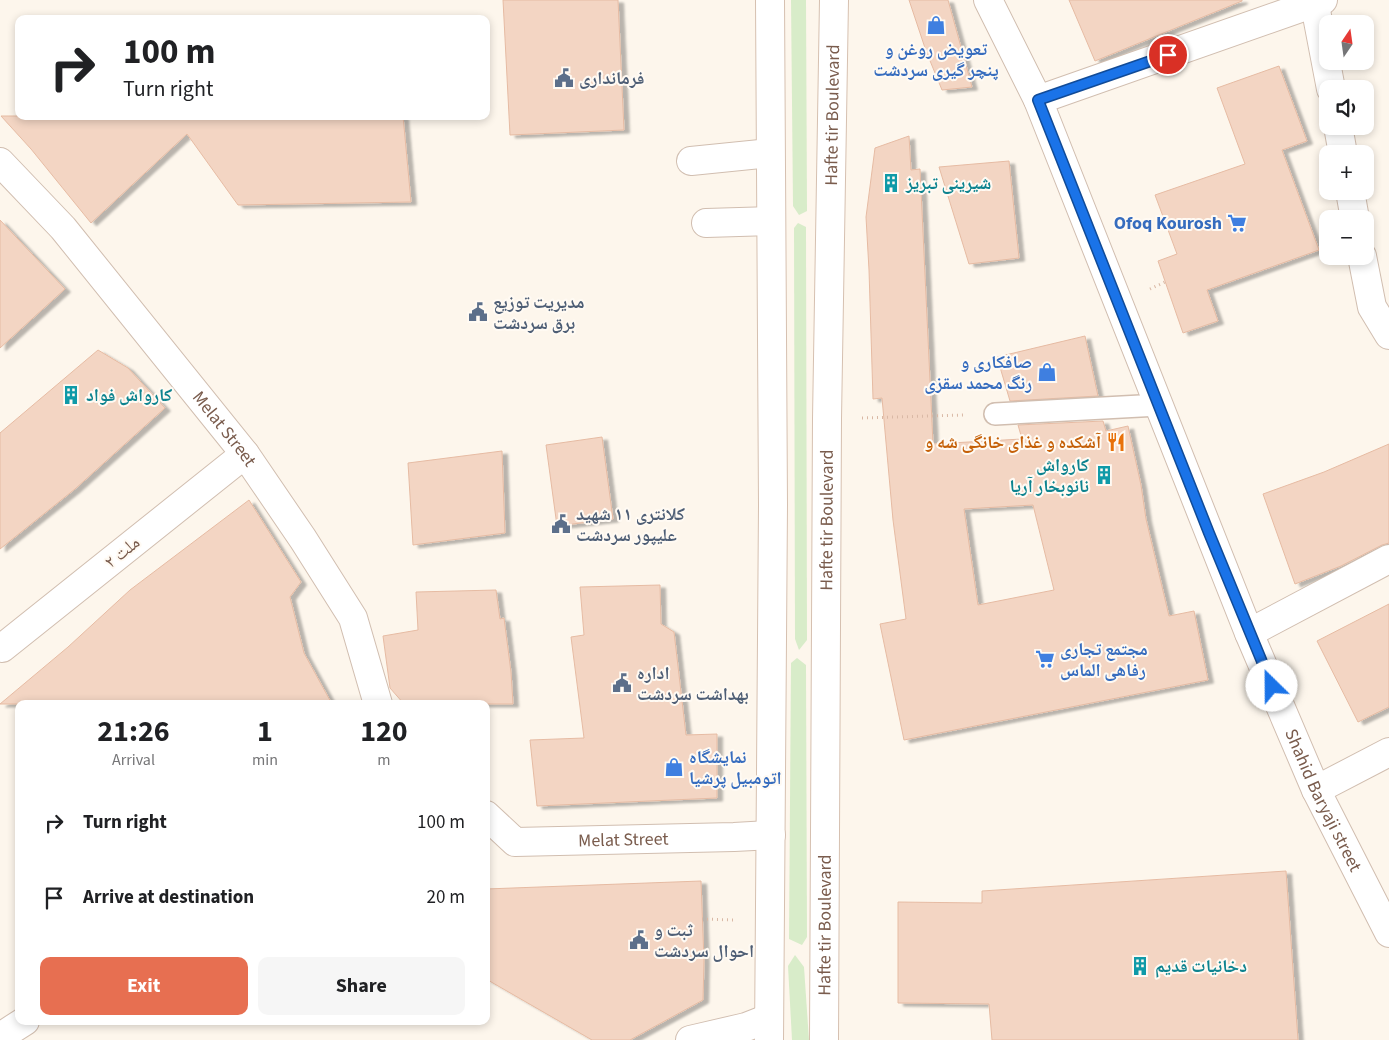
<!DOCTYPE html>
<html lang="en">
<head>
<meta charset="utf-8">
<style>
  :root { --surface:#fff; --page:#f6f6f6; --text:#202124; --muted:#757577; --accent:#e76f51 }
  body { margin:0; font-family:"Source Sans 3","Noto Naskh Arabic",sans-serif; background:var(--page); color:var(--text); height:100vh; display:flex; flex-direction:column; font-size:19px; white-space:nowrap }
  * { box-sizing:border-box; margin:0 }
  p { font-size:16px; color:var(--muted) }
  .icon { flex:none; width:28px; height:28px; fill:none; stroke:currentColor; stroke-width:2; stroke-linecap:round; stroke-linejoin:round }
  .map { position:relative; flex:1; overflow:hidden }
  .drawer { position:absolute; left:15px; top:700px; width:475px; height:325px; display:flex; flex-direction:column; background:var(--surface); border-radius:10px; box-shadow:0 2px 8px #0003 }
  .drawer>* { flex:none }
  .top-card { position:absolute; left:15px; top:15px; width:475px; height:105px; border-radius:10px; box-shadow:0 2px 8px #0003; background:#fff; color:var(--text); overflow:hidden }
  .needle { width:32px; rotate:13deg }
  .tools { position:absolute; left:1319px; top:15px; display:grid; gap:10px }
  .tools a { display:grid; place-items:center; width:55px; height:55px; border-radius:10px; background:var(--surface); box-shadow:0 2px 8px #0003; font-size:25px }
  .pin { position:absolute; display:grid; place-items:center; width:42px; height:42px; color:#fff; margin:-21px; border:2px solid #fff; border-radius:50%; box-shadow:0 1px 5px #0007 }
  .me { position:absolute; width:55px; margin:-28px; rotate:337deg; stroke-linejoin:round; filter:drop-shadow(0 0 4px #0008) }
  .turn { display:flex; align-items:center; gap:18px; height:105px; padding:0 25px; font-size:22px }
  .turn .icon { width:65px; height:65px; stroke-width:2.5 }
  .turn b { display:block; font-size:35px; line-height:42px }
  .eta { display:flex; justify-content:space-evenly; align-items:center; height:85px; text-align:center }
  .eta b { font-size:30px; font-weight:700; line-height:35px }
  .action { display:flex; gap:10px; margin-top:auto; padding:10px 25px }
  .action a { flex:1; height:58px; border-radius:10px; background:var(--accent); color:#fff; font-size:20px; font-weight:700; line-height:58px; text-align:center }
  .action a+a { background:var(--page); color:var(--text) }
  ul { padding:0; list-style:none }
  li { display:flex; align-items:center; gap:15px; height:75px; padding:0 25px }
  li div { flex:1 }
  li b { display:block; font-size:19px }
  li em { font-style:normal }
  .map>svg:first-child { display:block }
</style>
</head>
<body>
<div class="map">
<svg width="1389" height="1040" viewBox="0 0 1389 1040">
  <defs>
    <filter id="shadow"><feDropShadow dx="5.5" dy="3" stdDeviation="1" flood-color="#0004"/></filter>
  </defs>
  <rect width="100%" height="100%" fill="#fdf6ec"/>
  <!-- green -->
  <g fill="#d8ecc9">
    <polygon points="791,0 806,0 807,211 799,215 793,206"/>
    <polygon points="798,223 806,227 807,640 799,650 795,639 794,228"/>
    <polygon points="797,658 806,665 807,937 802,945 789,939 791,663"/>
    <polygon points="795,955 804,967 809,1040 792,1040 788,966"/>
  </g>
  <!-- building -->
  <g fill="#f3d5c3" stroke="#e6bba3" fill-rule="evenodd" filter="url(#shadow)">
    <polygon points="503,0 618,0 624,130 510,135"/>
    <polygon points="909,0 948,0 972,87 942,90 926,51"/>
    <polygon points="1069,0 1242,0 1242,1 1095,61"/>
    <polygon points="1279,66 1307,141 1282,150 1319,250 1207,290 1218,321 1183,333 1158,261 1177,254 1155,195 1245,164 1217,88"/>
    <polygon points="1,116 403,116 411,202 238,205 187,134 91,223 31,149"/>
    <path d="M909,136l2,34 9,-1 13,275 89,-5 -4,-14 85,-4 3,10 22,-5 13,59 5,34 23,97 25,-5 14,69 -304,60 -24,-116 26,-5 -13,-99 -11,-122 -9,1 -4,-129 -3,-53 9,-69zM1033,505l21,85 -76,15 -14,-96z"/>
    <polygon points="1009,161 1019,258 969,264 939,167"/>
    <polygon points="0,220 65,289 0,348"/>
    <polygon points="1085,336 1098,396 1010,401 997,357"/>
    <polygon points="98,350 128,368 165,408 75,489 0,549 0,433"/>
    <polygon points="602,437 613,519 557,526 546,445"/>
    <polygon points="1389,444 1389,543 1382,545 1341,566 1295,584 1263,494 1324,472"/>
    <polygon points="502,451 505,533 413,545 408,463"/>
    <polygon points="249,500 301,582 290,597 304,653 332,704 0,704 68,647 130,590"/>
    <polygon points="660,585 661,624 674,632 686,735 717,734 717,798 537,806 530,740 584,738 571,637 584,635 580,587"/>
    <polygon points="496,590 500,619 504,618 511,672 513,704 404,704 390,688 383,636 418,630 416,592"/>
    <polygon points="1389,604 1389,707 1358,722 1317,641"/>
    <polygon points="1286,871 1298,1040 992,1040 989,1004 898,1003 898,902 982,903 982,891"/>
    <polygon points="701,881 704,961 703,1000 630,1040 592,1040 486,979 486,889"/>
  </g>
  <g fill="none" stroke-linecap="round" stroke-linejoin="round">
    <!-- service casing -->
    <g stroke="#d1beb0" stroke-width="24">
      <polyline id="service" points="995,414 1159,405"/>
    </g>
    <!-- minor casing -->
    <g stroke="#d1beb0" stroke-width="30">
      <g id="minor">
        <polyline points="1314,0 1331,89"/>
        <polyline points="1038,100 1323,0"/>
        <polyline points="1338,126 1343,154"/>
        <polyline points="691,161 770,153"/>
        <polyline points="1350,191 1355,219"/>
        <polyline points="706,223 771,221"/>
        <polyline points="1362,256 1372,307 1389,335"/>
        <polyline points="1249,633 1389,559"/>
        <polyline points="0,646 2,648 245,454"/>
        <polyline points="1316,790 1389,752"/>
        <polyline points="0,1037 25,1021"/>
        <polyline points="690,1040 746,1027 769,1018"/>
      </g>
    </g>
    <!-- tertiary casing -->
    <g stroke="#d1beb0" stroke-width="30">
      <g id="tertiary">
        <path id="s1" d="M988,0l50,100 211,533 67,157 73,143"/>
        <path id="s2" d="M0,162l63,66 182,226 58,85 50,79 25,86"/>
        <path id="s3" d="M486,815l29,27 219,-5 37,-2"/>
      </g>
    </g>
    <!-- secondary casing -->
    <g stroke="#d6c0b0" stroke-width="30">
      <g id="secondary">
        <polyline points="769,1040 773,505 770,0"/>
        <path id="s4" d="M824,1040l3,-621 7,-419"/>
      </g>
    </g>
    <!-- path -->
    <g stroke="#d9b8a5" stroke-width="3" stroke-dasharray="1 4" stroke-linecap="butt">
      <polyline points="1150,289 1165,282"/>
      <polyline points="862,418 963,415"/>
      <polyline points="702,919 734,920"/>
    </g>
    <!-- service -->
    <use href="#service" stroke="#fff" stroke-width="21"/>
    <!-- minor -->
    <use href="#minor" stroke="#fff" stroke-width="28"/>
    <!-- tertiary -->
    <use href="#tertiary" stroke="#fff" stroke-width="28"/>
    <!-- secondary -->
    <use href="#secondary" stroke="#fff" stroke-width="28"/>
  </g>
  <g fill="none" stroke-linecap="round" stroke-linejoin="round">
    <!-- route casing -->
    <g stroke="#114b97" stroke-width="12">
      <polyline id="route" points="1168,55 1038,100 1209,533 1272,686"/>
    </g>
    <!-- route -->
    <use href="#route" stroke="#1a73e8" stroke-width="9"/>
  </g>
  <!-- icons -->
  <defs>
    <g id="shop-bare" transform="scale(1.5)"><path d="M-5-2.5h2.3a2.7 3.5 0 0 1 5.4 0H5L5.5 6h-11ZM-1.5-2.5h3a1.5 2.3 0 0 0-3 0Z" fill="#3f7fe0" stroke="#fffaf3" stroke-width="2.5" paint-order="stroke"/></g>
    <g id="civic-bare" transform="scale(1.5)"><path d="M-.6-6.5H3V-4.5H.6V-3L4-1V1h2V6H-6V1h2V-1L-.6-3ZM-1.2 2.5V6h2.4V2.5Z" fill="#5c6f8a" stroke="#fffaf3" stroke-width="2.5" paint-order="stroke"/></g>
    <g id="building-bare" transform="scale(1.5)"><path d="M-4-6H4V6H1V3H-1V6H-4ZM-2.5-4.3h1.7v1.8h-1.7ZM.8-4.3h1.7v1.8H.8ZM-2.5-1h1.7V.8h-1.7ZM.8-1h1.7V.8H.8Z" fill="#0f9aa8" stroke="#fffaf3" stroke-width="2.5" paint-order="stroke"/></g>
    <g id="supermarket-bare" transform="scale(1.5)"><path d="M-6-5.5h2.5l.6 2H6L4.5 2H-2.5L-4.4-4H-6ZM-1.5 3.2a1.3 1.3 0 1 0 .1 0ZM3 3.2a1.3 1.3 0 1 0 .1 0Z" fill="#3f7fe0" stroke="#fffaf3" stroke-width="2.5" paint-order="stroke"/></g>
    <g id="restaurant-bare" transform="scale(1.5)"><path d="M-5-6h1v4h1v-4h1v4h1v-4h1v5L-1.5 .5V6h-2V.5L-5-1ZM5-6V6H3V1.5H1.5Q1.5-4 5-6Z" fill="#e8710a" stroke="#fffaf3" stroke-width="2.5" paint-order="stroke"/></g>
  </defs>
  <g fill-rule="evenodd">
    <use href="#shop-bare" x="936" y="25"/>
    <use href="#civic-bare" x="564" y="78"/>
    <use href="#building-bare" x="891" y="183"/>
    <use href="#supermarket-bare" x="1237" y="223"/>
    <use href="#civic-bare" x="478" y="312"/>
    <use href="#shop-bare" x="1047" y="372"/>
    <use href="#building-bare" x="71" y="395"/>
    <use href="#restaurant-bare" x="1116" y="442"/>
    <use href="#building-bare" x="1104" y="475"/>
    <use href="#civic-bare" x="561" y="524"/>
    <use href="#supermarket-bare" x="1045" y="659"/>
    <use href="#civic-bare" x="622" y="683"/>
    <use href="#shop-bare" x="674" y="767"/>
    <use href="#civic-bare" x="639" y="940"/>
    <use href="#building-bare" x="1140" y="966"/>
  </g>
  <g text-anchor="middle" stroke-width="4" stroke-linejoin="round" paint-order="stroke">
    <!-- shop labels -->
    <g font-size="18" font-weight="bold" fill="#366cbe" stroke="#fffaf3" text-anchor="end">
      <text x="936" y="55" text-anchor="middle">تعویض روغن و<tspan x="936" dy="21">پنچر گیری سردشت</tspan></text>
      <text x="1222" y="229">Ofoq Kourosh</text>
      <text x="1032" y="368">صافکاری و<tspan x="1032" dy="21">رنگ محمد سقزی</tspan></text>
      <text x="1060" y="655" text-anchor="start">مجتمع تجاری<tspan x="1060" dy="21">رفاهی الماس</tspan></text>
      <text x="689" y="763" text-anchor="start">نمایشگاه<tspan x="689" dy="21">اتومبیل پرشیا</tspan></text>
    </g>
    <!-- service labels -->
    <g font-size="18" font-weight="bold" fill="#4e5e75" stroke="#fffaf3" text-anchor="start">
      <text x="579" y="84">فرمانداری</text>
      <text x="493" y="308">مدیریت توزیع<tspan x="493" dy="21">برق سردشت</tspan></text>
      <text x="576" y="520">کلانتری ۱۱ شهید<tspan x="576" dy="21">علیپور سردشت</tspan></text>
      <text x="637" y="679">اداره<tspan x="637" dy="21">بهداشت سردشت</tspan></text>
      <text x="654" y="936">ثبت و<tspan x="654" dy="21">احوال سردشت</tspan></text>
    </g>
    <!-- street labels -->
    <g font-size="18" fill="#7a5c4d" stroke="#fffaf3">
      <text dy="6" stroke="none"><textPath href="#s4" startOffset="925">Hafte tir Boulevard</textPath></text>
      <text dy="6" stroke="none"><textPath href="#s2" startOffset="349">Melat Street</textPath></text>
      <text dy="6" stroke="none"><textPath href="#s4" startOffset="520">Hafte tir Boulevard</textPath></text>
      <text transform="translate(122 552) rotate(-39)" y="6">ملت ۲</text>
      <text dy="6" stroke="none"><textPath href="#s1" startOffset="868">Shahid Baryaji street</textPath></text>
      <text dy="6" stroke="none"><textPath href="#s3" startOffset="148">Melat Street</textPath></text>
      <text dy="6" stroke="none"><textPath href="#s4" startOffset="115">Hafte tir Boulevard</textPath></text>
    </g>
    <!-- culture labels -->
    <g font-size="18" font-weight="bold" fill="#0d838f" stroke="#fffaf3" text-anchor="start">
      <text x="906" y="189">شیرینی تبریز</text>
      <text x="86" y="401">کارواش فواد</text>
      <text x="1089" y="471" text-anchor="end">کارواش<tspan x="1089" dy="21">نانوبخار آریا</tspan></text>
      <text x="1155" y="972">دخانیات قدیم</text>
    </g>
    <!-- food labels -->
    <g font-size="18" font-weight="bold" fill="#c56008" stroke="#fffaf3" text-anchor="end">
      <text x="1101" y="448">آشکده و غذای خانگی شه و</text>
    </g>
  </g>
</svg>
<div class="tools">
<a><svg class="needle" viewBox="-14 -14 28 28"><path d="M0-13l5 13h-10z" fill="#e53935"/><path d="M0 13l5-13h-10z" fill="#757577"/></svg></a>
<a><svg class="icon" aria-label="sound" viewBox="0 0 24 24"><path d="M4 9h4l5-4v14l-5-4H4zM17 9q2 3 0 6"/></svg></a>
<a>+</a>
<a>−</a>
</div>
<div class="pin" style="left:1168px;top:55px;background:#d93025"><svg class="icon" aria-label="arrive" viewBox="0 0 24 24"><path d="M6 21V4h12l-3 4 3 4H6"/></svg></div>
<svg class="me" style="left:1272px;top:686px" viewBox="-20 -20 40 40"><circle r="19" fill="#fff"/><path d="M0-13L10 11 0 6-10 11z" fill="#1a73e8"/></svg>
<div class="top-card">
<div class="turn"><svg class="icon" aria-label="right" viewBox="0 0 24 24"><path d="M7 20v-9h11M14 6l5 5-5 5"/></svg><div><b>100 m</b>Turn right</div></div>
</div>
<section class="drawer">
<div class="eta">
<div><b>21:26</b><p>Arrival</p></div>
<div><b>1</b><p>min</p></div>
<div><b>120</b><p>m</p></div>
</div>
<ul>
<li><svg class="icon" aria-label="right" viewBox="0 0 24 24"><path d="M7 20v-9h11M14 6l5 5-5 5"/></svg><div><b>Turn right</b></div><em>100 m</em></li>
<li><svg class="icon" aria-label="arrive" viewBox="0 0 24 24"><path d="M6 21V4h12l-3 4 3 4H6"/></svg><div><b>Arrive at destination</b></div><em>20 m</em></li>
</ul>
<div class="action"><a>Exit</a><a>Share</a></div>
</section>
</div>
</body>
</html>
